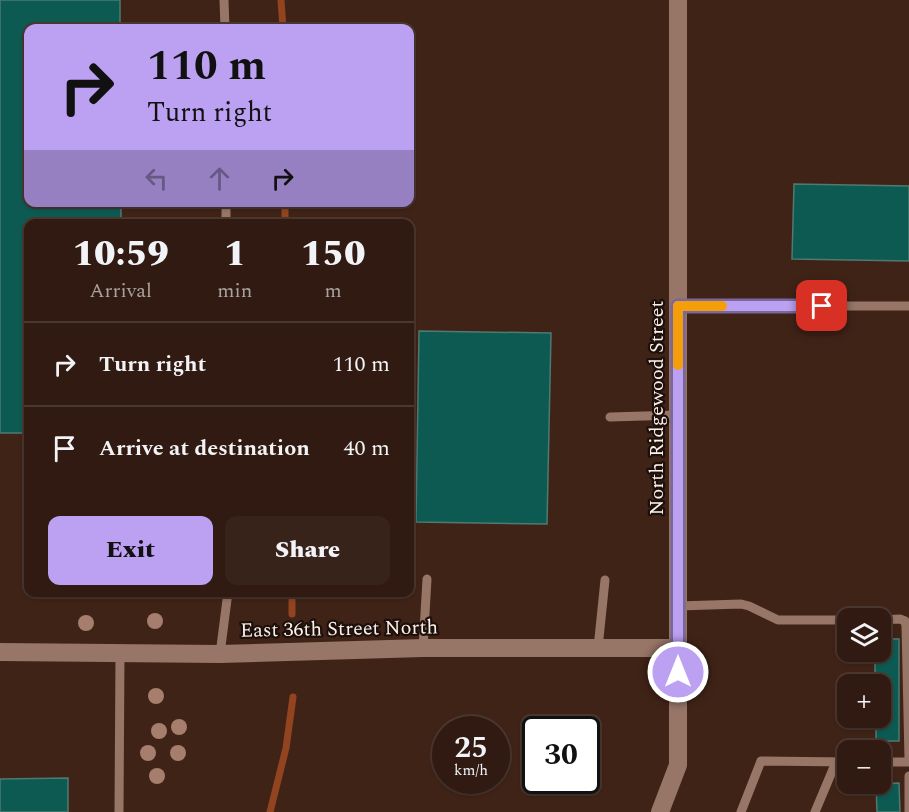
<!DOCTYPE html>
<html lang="en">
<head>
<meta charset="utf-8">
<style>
  :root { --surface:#301a11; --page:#38231a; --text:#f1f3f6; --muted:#a8a19f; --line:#4b3831; --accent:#bca0f2 }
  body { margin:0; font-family:Spectral,serif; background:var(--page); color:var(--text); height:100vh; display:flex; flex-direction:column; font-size:22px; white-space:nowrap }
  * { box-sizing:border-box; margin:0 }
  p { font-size:20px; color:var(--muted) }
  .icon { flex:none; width:33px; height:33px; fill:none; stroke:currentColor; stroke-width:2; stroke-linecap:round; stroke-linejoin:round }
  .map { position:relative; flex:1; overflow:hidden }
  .panel { position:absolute; left:24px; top:219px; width:390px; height:378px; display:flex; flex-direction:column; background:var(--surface); border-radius:12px; box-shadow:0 2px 4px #0004,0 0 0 2px var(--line) }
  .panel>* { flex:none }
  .guide { position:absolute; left:24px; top:24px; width:390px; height:183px; border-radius:12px; box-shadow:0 2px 4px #0004,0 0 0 2px var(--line); background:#bca0f2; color:#111; overflow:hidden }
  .tools { position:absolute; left:837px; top:608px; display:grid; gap:12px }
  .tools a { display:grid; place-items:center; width:54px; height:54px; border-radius:12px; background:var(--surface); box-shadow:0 2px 4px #0004,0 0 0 2px var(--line); font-size:30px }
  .speed { position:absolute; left:432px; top:716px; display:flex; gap:12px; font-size:30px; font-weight:700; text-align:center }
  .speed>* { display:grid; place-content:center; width:78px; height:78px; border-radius:50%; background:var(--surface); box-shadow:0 2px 4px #0004,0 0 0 2px var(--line); line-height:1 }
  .speed small { font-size:15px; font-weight:400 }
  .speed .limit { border:3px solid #111; border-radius:9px; background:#fff; color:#111 }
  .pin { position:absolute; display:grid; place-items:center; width:51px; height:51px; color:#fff; margin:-26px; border-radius:12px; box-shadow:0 3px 9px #0006 }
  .me { position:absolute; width:66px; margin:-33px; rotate:0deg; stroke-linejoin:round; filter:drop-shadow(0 0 4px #0008) }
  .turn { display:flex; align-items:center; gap:21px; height:126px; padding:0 24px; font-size:27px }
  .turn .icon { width:78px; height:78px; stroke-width:2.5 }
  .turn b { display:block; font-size:42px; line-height:51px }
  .lanes { display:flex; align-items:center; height:57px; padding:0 24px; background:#0003; justify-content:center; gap:30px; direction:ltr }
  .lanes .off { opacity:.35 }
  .eta { display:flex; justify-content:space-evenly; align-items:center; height:102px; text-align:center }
  .eta b { font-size:36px; font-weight:800; line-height:42px }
  .action { display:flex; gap:12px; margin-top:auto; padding:12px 24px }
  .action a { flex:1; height:69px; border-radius:12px; background:var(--accent); color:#111; font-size:24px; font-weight:800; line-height:69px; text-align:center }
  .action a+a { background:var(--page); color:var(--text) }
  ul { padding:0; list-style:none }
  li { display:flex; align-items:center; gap:18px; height:84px; padding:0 24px; border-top:2px solid var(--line) }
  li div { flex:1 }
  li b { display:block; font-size:22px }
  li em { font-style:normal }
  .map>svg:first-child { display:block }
</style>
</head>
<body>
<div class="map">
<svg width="909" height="812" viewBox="0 0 909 812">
  <rect width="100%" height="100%" fill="#402317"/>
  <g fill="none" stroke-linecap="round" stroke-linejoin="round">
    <!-- stream -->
    <g stroke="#924320" stroke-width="7">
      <polyline points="281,0 283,28"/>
      <polyline points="285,224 285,202"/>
      <polyline points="292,592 292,614"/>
      <polyline points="270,812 286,748 293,697"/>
    </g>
  </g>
  <!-- building -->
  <g fill="#0d5a52" stroke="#4f7973" stroke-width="1.5">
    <polygon points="0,0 120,0 120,28 28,28 28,202 121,202 121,224 28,224 28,433 0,433"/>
    <polygon points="794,184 909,186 909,261 792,259"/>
    <polygon points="419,331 551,333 547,524 416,522"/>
    <polygon points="880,639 899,639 899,741 876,741 876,717 880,717 880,684 875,684 875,651 880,651"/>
    <polygon points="68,778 68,812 0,812 0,779"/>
    <polygon points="899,783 900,812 877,812 876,784"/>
  </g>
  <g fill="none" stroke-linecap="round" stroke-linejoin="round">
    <!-- path -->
    <polyline stroke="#9e8981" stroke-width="4" stroke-dasharray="4.5 4.5" stroke-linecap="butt" points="121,219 213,220"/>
    <!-- service -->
    <g stroke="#977567" stroke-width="9">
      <polyline points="224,0 225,28"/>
      <polyline points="226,202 226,224"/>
      <polyline points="678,306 908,306"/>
      <polyline points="610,417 678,415"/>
      <polyline points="678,606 741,604 749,606 778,620 848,620"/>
      <polyline points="880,620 900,619 905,621 906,626 909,759"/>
      <polyline points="423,648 427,579"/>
      <polyline points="598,648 605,580"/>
      <polyline points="220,654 228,592"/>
      <polyline points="880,762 909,762"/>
      <polyline points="119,812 120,653"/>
      <polyline points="741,812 761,761 848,762"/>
      <polyline points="815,812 836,762"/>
      <polyline points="909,812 909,776"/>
    </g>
    <!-- minor -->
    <g stroke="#977567" stroke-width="18">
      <polyline points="0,652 220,654 423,648 678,648"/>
      <polyline points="660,812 678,765 678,0"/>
    </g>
  </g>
  <!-- trees -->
  <g fill="#a57e6e">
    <circle cx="155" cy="621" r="8"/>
    <circle cx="86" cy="623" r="8"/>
    <circle cx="156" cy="696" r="8"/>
    <circle cx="179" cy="727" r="8"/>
    <circle cx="159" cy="731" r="8"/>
    <circle cx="148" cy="753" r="8"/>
    <circle cx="178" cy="753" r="8"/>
    <circle cx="157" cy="776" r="8"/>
  </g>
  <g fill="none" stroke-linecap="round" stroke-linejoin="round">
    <!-- route casing -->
    <g stroke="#7a689d" stroke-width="15">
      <polyline id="route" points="678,672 678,306 822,306"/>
    </g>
    <!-- route -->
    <use href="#route" stroke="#bca0f2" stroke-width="10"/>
    <!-- slow -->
    <polyline stroke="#f59e0b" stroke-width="10" points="678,365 678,306 722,306"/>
  </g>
  <g text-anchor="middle" stroke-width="4.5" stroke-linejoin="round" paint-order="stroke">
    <!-- street labels -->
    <g font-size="20" fill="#fcf0ec" stroke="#1d100b">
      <text transform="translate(656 408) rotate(-90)" y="7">North Ridgewood Street</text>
      <text transform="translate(339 628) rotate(-1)" y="7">East 36th Street North</text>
    </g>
  </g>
</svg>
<div class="tools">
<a><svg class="icon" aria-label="layers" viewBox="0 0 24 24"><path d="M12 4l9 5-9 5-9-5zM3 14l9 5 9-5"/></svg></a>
<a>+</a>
<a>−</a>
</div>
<div class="speed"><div>25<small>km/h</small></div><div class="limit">30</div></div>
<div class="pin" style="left:822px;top:306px;background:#d93025"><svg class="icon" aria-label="arrive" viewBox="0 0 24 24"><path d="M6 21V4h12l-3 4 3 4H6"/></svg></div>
<svg class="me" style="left:678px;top:672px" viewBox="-20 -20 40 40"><circle r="17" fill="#bca0f2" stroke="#fff" stroke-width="3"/><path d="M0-11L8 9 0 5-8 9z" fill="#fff"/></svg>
<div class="guide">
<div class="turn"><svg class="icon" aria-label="right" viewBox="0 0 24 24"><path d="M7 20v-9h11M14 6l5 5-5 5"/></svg><div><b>110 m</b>Turn right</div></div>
<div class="lanes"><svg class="icon off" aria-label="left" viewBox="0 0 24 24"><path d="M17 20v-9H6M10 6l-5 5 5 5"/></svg><svg class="icon off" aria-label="ahead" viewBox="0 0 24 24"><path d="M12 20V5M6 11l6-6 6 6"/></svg><svg class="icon" aria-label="right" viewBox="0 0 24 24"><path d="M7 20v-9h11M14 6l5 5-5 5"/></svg></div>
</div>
<section class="panel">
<div class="eta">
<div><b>10:59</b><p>Arrival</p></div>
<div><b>1</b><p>min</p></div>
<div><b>150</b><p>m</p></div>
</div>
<ul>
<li><svg class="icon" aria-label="right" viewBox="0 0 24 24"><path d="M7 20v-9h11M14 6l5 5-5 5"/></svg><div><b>Turn right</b></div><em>110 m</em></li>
<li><svg class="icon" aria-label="arrive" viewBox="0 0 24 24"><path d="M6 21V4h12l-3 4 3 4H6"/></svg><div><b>Arrive at destination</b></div><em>40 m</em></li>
</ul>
<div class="action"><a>Exit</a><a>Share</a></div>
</section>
</div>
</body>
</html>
